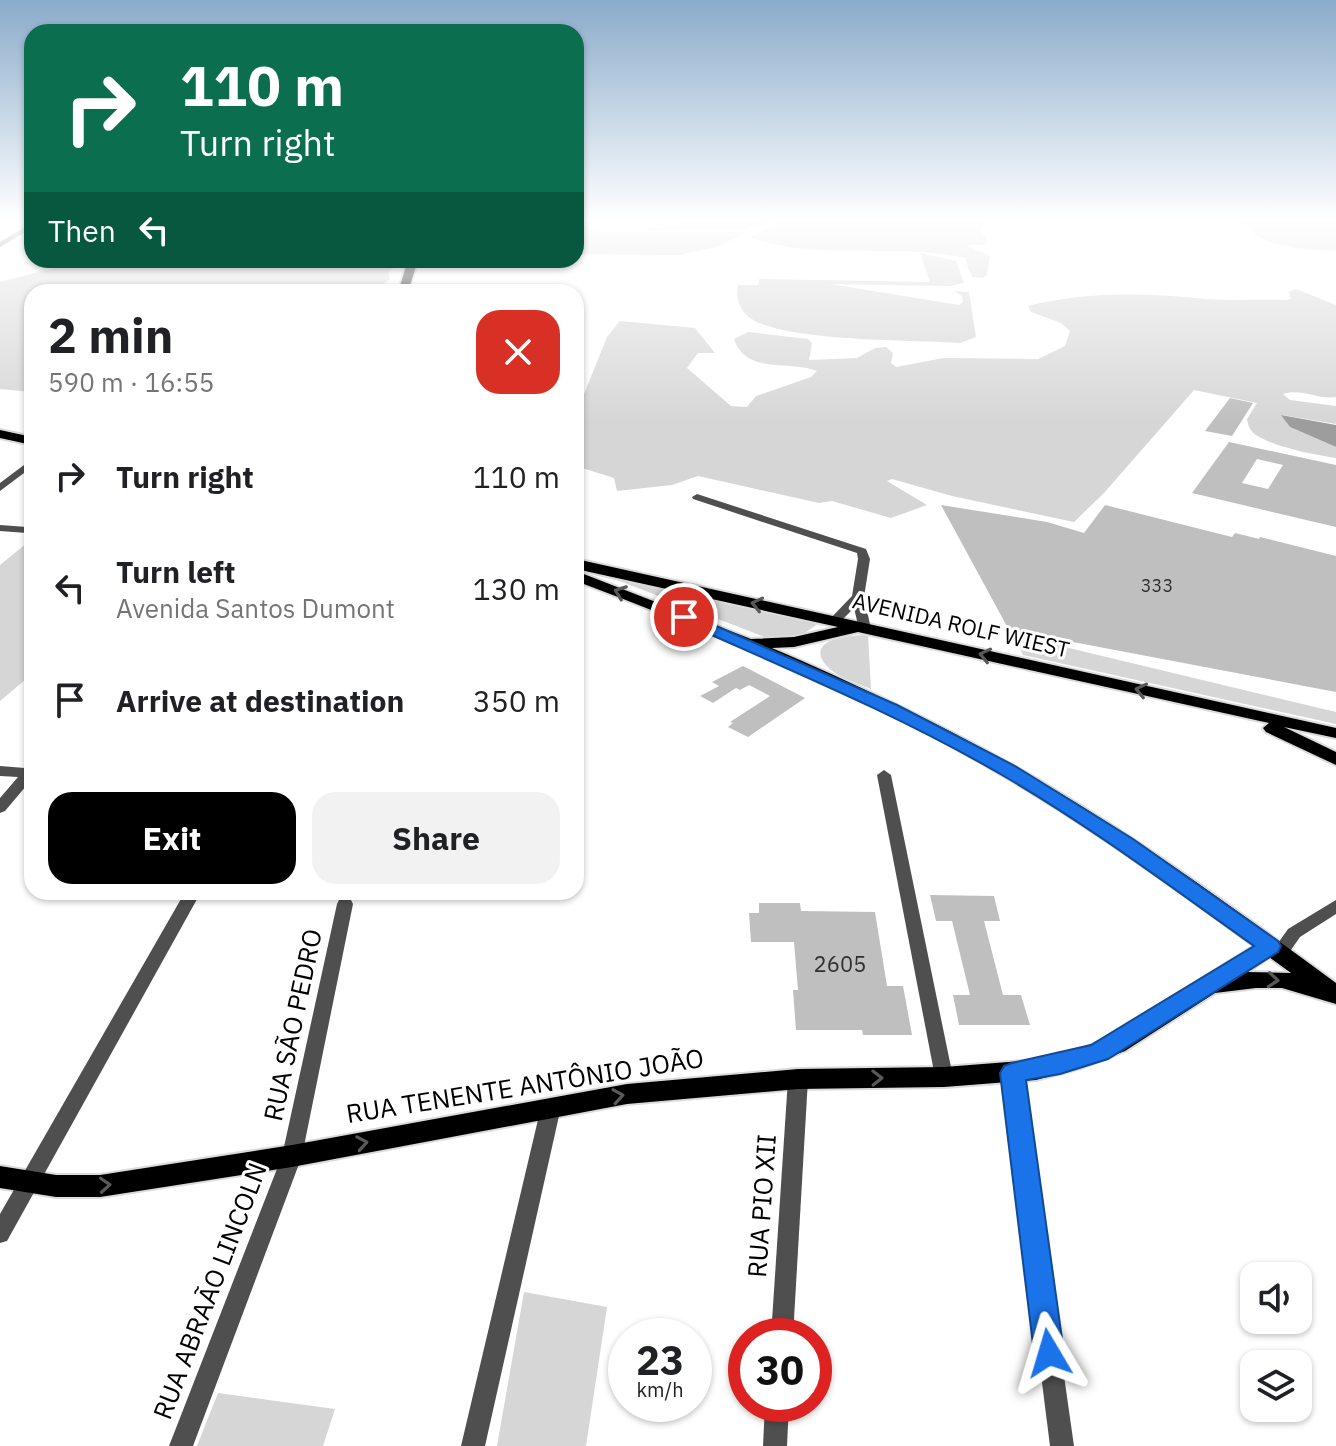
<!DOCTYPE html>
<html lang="en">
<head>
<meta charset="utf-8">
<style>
  :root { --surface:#fff; --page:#f2f2f2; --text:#202124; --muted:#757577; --accent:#000 }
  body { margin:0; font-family:"IBM Plex Sans",sans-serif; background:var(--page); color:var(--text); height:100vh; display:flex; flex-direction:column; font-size:30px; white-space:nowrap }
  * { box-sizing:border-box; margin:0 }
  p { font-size:26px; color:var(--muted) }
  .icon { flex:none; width:44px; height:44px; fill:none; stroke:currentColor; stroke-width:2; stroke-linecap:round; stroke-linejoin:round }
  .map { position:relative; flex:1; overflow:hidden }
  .sheet { position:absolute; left:24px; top:284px; width:560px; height:616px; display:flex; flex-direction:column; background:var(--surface); border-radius:24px; box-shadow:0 2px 6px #0004 }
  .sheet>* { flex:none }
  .top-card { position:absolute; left:24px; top:24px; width:560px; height:244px; border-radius:24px; box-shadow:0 2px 6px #0004; background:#0b6e4f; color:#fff; overflow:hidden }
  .controls { position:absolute; left:1240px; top:1262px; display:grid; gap:16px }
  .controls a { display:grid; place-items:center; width:72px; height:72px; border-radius:16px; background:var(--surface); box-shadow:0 2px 6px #0004; font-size:40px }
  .speed { position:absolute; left:608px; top:1318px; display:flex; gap:16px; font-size:40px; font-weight:700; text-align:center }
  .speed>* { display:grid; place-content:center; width:104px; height:104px; border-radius:50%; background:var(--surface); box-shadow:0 2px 6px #0004; line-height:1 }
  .speed small { font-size:20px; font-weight:400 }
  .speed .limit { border:12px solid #d22; background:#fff; color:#111 }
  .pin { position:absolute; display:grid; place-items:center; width:68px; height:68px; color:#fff; margin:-34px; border:4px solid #fff; border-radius:50%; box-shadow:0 2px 8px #0007 }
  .me { position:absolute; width:88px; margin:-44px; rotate:353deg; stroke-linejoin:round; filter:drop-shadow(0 0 6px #0008) }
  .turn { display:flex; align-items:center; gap:28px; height:168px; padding:0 24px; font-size:36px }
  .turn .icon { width:104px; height:104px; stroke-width:2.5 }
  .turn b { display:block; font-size:56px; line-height:68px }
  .then { display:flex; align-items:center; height:76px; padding:0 24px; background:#0003; gap:16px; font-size:30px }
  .round { display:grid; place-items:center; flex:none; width:84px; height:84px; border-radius:24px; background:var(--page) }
  .summary { display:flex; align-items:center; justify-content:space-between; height:136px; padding:0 24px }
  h1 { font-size:48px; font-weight:800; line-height:60px }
  .primary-button { display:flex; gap:16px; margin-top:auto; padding:16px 24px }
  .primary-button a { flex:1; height:92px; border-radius:24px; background:var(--accent); color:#fff; font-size:32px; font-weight:800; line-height:92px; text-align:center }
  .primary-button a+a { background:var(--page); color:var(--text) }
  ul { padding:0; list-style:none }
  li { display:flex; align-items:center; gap:24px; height:112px; padding:0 24px }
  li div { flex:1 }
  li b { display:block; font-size:30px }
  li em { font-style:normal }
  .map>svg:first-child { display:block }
</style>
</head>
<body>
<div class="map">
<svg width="1336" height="1446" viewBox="0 0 1336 1446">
  <rect width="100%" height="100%" fill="#fff"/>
  <!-- green -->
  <g fill="#d6d6d6">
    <polygon points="576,220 593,220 587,230 602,232 749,232 717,247 678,255 576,254"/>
    <polygon points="689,220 772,220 743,230 633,230 680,225"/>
    <path d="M785,220h200l-4,11 7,10 -3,4h-19l24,11 -3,19 -4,3 -10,-1 -5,-8 -2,-11c-69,-16 -152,4 -216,-21z"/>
    <path d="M1240,220h96v31c-35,-2 -72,-1 -96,-31z"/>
    <path d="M920,253l36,8 8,22 -14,3 -120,-2 129,21 4,-3 -1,-6 -8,-5 15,1 7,45 -16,6c-47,-3 -176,-1 -210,-25 -10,-7 -15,-21 -12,-33h21v-6l171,3z"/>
    <polygon points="84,260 390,260 384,264 394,268 388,271 390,279 383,284 387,287 386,292 319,292 316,289 301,292 32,292 32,392 0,389 0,282"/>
    <path d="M1296,289l40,16v92c-18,3 -35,-9 -53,-3l7,6 46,6v18l-54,-9 8,12 46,20v11c-21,-3 -62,-11 -80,-23 -6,-4 -8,-10 -9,-16l10,-16 -63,-13 -90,103 -30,29 -122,-26 -60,-17 -5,2 40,24 -36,13 -59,-17 -13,2 -121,-27 -26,9 -55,6 -3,-13 -38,-12v-67l8,-5 23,-57 13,-16 75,7 20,25h-17l-11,15 44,38 16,1 9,-11 55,-19 6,-6c-27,-11 -71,4 -83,-32l14,-7 60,7 4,4 -3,17 48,-2 18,-10 11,-1 7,6 -2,10 5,4 48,-9 94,1 27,-13 5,-15 -9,-8 -30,-11 -3,-6c58,-15 120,-13 178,-7 27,2 54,0 81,1l4,-1 -2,-7z"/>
    <polygon points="32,539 32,674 0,701 0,565"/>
    <polygon points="599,573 822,621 799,637 767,638"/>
    <path d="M868,635l3,54c-15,-6 -39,-13 -48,-28 -14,-24 33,-26 45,-26z"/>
    <polygon points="1019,636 1336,712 1336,724 1023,655 1016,641"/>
    <polygon points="524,1292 607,1307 586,1446 497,1446"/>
    <polygon points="218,1393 335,1409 323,1446 197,1446"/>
  </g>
  <!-- water -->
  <polygon fill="#9d9d9d" points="1281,415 1336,425 1336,447 1290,427"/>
  <!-- building -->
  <g fill="#bfbfbf" fill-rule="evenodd">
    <polygon points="1230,398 1253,403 1232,436 1205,431"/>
    <path d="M1229,442l107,23v62l-144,-34zM1257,459l26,6 -15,24 -26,-6z"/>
    <polygon points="941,505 1047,522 1084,533 1105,505 1232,537 1235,533 1259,539 1260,537 1336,556 1336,692 1009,630"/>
    <polygon points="743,666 805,698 748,737 728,727 733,723 730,722 770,696 749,685 740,690 736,688 713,703 700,696 719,686 712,682"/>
    <polygon points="930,895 994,896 1000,921 984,921 1003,995 1021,995 1030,1025 959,1025 953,995 970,995 952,921 936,921"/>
    <polygon points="759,903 800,903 801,911 875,912 887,986 903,986 912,1035 863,1035 862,1030 796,1030 793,990 798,990 794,942 751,942 749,913 759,913"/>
  </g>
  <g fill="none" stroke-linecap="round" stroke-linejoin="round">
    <!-- major casing -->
    <g stroke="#dbdbdb" stroke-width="4">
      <g id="major">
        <polygon points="408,260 418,260 408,292 398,292"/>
        <polygon points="0,430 32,437 32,445 0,438"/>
        <path d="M576,559l760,169v10l-52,-11 52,25v13l-70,-33 -3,-4 6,-5 -411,-91 -64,15 -22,1c98,42 196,89 288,145 96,58 186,124 276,190v21l-54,-16h-26l-41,5 -90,58 -44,17 -45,12 -92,7 -146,2 -171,15 -335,63 -192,30h-44l-56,-9v-22l56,9h44l192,-30 335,-61 171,-15 146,-2 92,-7 41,-9 32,-14 145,-91c-85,-63 -171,-124 -262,-177 -132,-77 -274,-134 -416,-188v-10l175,68 43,-2 44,-10 -262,-58zM1269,957l22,16 -44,-1z"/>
      </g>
    </g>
    <!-- minor -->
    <g fill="#4f4f4f" fill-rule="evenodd">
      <polygon points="32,223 32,228 0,247 0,242"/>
      <polygon points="32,459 32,467 0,491 0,483"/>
      <polygon points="697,494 866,549 870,559 864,597 871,629 869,632 865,633 859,629 854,608 838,624 830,624 828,621 852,596 858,559 857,553 693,499 692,497"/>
      <polygon points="0,525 27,527 31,528 32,531 27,533 0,531"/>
      <polygon points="32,764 32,779 5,811 0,813 0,798 18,777 0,776 0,766 25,768"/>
      <polygon points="884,770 891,775 953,1077 951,1082 944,1085 937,1082 935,1077 877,775"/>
      <polygon points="185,892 201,892 7,1241 0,1243 0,1214"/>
      <polygon points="345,898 351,900 353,904 302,1156 193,1446 169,1446 282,1156 337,904 339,900"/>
      <polygon points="1336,900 1336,914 1300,937 1286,957 1280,959 1274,957 1271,953 1288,929"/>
      <polygon points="1012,1065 1019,1068 1021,1073 1074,1446 1050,1446 1003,1073 1005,1068"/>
      <polygon points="798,1071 805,1074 808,1079 793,1336 771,1336 788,1079 791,1074"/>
      <polygon points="551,1099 558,1101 561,1107 485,1446 461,1446 541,1107 544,1101"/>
      <polygon points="765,1404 789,1404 787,1446 763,1446"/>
    </g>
    <!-- major -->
    <use href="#major" fill="#000" fill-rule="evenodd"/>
  </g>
  <!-- one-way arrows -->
  <defs><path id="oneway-chevron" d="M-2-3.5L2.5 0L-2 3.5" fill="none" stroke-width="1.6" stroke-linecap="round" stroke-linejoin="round" transform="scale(2)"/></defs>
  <g stroke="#595959">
    <use href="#oneway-chevron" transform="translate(620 592) rotate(-159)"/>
    <use href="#oneway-chevron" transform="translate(757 604) rotate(-167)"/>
    <use href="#oneway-chevron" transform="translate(985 655) rotate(-167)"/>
    <use href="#oneway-chevron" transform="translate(1141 690) rotate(-167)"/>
    <use href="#oneway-chevron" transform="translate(1273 980) rotate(5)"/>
    <use href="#oneway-chevron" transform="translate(877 1078) rotate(-1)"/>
    <use href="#oneway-chevron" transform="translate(618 1096) rotate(-9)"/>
    <use href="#oneway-chevron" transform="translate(362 1143) rotate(-10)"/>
    <use href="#oneway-chevron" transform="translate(105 1185) rotate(-4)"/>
  </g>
  <!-- sky -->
  <linearGradient id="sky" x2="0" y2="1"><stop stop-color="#8aabca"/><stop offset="0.52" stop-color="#fff"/><stop offset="1" stop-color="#fff" stop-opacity="0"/></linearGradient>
  <rect width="1336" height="422" fill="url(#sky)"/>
  <!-- route -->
  <path fill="#1a73e8" stroke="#114b97" stroke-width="2" d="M684,612l213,93 118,61 118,73 145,102 3,5 -3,6 -170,107 -48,15 -34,6 38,273 -4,10 -11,4 -10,-4 -5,-10 -34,-280 4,-7 8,-3 79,-18 163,-99c-83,-59 -164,-120 -252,-171 -103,-60 -215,-106 -324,-155l-2,-3z"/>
  <g text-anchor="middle" stroke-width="6" stroke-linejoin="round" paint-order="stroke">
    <!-- number labels -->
    <g font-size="18" fill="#303030">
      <text x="1157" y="592">333</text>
    </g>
    <!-- street labels -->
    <g font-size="22" fill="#000" stroke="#fff">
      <text transform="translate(961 625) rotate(13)" y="8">AVENIDA ROLF WIEST</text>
    </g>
    <!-- near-number labels -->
    <g font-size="22" fill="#303030">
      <text x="840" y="972">2605</text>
    </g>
    <!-- near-street labels -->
    <g font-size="26" fill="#000" stroke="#fff">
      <text transform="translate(293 1025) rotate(-78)" y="9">RUA SÃO PEDRO</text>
      <text transform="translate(525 1086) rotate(-9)" y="9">RUA TENENTE ANTÔNIO JOÃO</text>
      <text transform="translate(762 1206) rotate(-86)" y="9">RUA PIO XII</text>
      <text transform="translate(210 1291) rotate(-69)" y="9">RUA ABRAÃO LINCOLN</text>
    </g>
  </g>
</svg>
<div class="controls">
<a><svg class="icon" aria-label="sound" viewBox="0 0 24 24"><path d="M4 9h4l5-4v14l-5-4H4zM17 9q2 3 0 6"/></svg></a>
<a><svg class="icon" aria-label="layers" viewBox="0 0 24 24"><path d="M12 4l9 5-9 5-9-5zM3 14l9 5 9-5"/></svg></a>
</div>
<div class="speed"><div>23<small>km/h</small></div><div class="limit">30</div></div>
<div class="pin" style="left:684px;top:617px;background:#d93025"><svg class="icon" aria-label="arrive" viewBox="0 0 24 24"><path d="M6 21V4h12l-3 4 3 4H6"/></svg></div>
<svg class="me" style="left:1049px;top:1353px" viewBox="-20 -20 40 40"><path d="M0-17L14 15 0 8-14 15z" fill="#1a73e8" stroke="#fff" stroke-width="4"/></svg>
<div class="top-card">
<div class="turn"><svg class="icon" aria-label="right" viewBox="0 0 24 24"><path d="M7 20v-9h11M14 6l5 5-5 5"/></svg><div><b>110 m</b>Turn right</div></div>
<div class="then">Then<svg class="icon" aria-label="left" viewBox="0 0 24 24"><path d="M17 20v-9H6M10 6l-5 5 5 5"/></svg></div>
</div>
<section class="sheet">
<div class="summary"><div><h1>2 min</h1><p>590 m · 16:55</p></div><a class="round" style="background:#d93025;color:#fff"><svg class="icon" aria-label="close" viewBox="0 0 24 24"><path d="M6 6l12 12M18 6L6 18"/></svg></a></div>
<ul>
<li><svg class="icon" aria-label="right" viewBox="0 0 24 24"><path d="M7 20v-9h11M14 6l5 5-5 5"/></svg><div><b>Turn right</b></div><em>110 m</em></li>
<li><svg class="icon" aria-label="left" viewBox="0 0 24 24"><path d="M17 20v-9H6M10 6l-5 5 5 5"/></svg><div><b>Turn left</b><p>Avenida Santos Dumont</p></div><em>130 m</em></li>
<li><svg class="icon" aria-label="arrive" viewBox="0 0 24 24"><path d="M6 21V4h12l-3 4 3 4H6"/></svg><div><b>Arrive at destination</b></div><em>350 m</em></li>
</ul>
<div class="primary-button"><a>Exit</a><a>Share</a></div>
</section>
</div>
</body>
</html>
